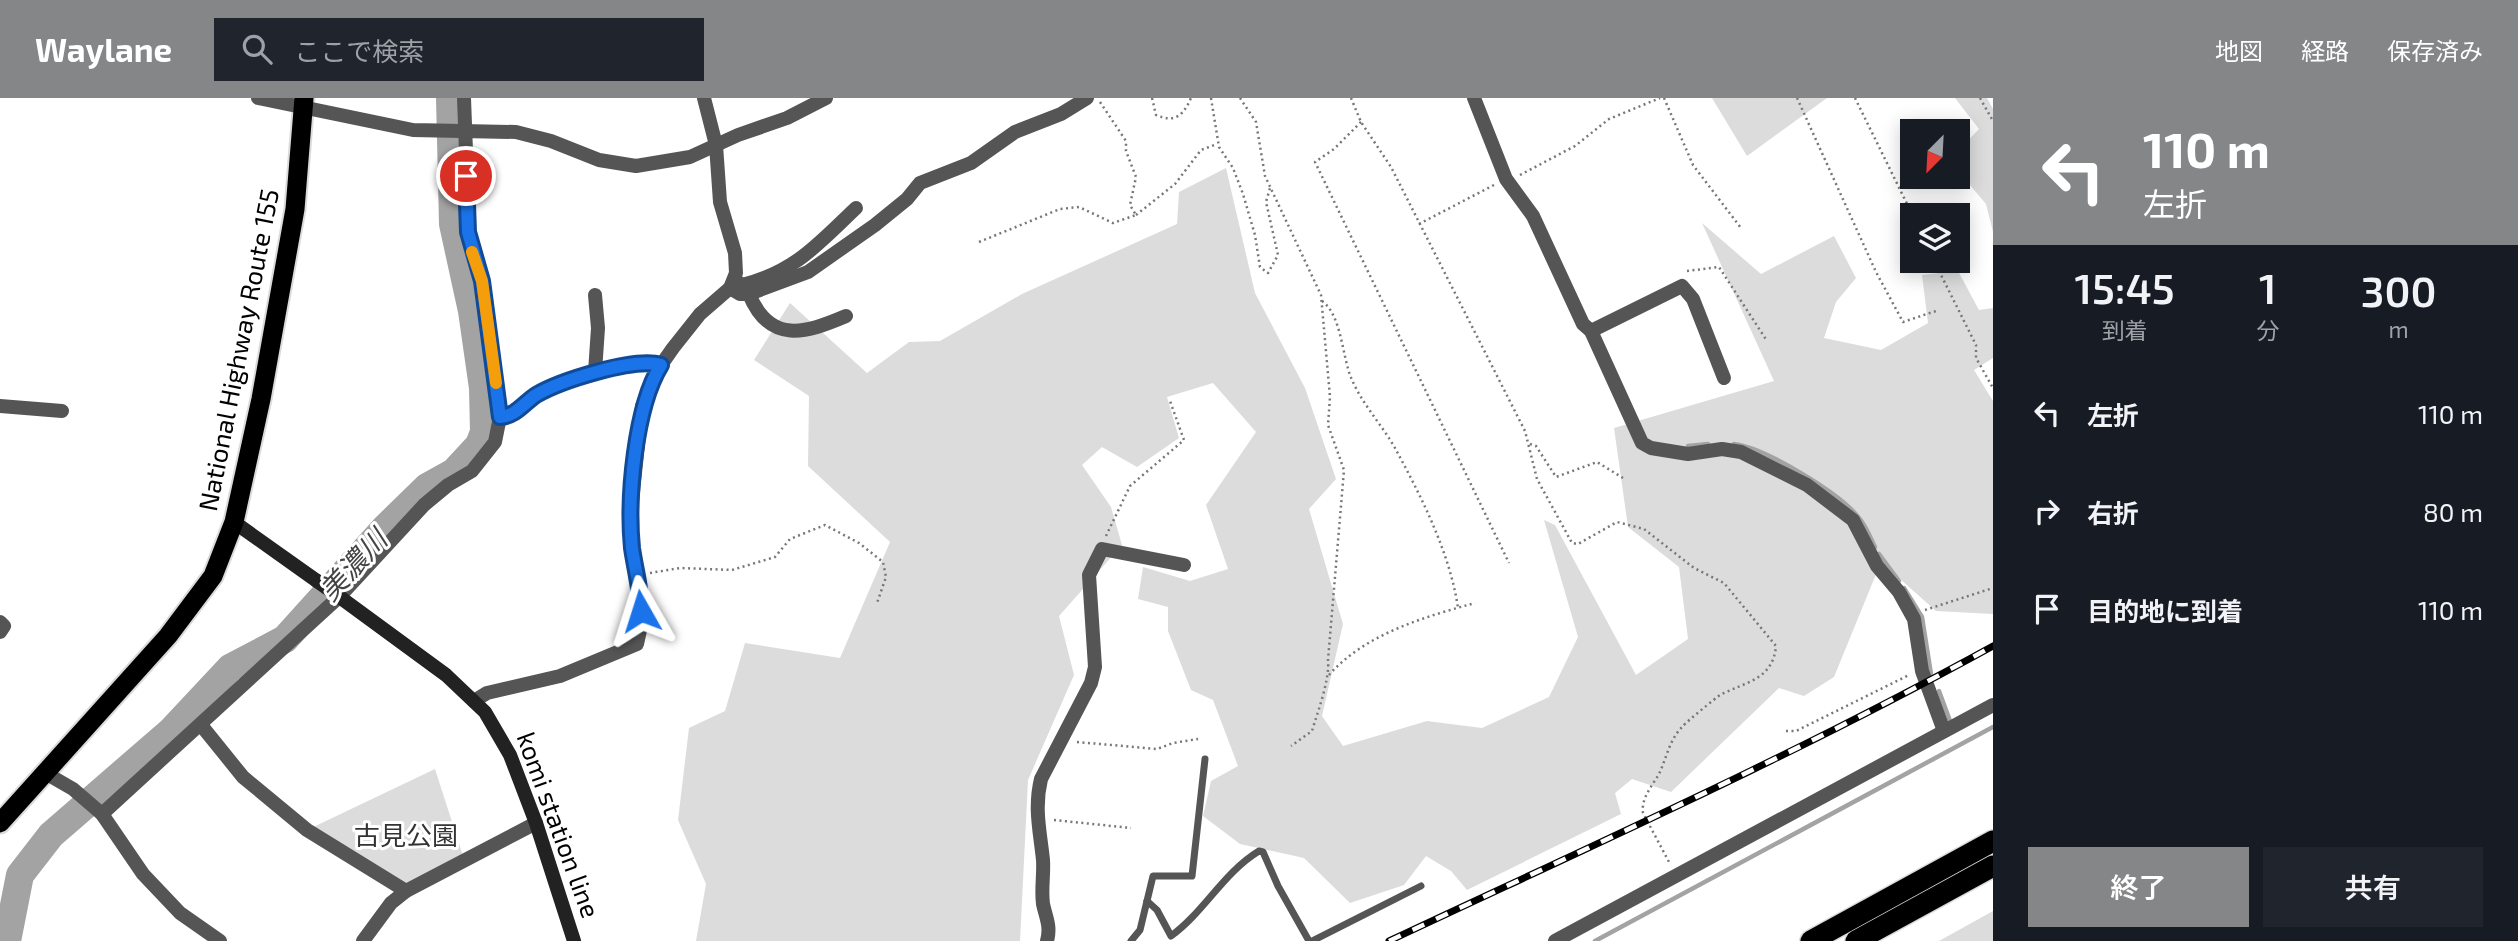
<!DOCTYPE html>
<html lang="ja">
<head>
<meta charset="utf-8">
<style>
  :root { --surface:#171b24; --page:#20242c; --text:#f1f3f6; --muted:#9ea1a6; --accent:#858687 }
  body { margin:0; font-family:"Exo 2","Noto Sans JP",sans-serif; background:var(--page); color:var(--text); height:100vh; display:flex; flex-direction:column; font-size:26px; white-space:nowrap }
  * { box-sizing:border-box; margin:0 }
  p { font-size:23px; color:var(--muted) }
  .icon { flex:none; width:38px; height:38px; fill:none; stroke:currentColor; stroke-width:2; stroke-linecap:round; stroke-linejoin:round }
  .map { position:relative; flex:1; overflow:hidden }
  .sheet { display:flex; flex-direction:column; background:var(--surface); width:525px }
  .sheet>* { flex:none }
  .guide { background:#858687; color:#fff; overflow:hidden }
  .needle { width:46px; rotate:204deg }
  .tools { position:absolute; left:1900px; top:21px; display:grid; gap:14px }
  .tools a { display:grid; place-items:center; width:70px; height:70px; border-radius:0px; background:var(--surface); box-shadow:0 4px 18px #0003; font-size:35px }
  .pin { position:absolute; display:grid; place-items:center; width:60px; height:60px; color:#fff; margin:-30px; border:4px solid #fff; border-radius:50%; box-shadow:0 2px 7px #0007 }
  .me { position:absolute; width:77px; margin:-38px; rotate:354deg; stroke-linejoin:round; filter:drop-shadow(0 0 5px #0008) }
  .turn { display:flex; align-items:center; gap:24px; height:147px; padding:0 35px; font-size:32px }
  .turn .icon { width:91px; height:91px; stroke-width:2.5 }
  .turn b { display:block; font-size:49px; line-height:60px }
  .eta { display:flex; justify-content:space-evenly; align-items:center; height:119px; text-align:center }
  .eta b { font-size:42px; font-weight:600; line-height:49px }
  .button { display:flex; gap:14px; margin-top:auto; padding:14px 35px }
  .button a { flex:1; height:80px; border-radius:0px; background:var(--accent); color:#fff; font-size:28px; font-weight:600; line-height:80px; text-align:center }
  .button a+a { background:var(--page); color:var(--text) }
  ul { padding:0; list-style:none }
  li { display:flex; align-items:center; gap:21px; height:98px; padding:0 35px }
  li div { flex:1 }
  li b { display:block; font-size:26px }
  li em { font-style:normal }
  header { display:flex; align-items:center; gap:42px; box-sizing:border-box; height:98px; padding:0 35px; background:var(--accent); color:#fff }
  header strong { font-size:33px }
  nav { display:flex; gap:38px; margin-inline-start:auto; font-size:24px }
  .search { width:490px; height:63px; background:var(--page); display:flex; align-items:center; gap:18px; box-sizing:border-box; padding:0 24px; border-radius:0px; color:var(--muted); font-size:26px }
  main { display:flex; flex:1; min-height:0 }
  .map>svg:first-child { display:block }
</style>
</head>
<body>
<header>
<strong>Waylane</strong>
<div class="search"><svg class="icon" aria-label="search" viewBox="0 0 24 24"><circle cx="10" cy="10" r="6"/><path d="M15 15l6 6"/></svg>ここで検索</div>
<nav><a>地図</a><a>経路</a><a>保存済み</a></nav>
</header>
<main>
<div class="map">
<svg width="1993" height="843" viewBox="0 0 1993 843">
  <rect width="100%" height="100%" fill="#fff"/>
  <!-- green -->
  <g fill="#dcdcdc">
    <polygon points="1712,0 1827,0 1747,58"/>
    <polygon points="1955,0 1987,0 1993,11 1993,134 1986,106 1958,73 1958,53 1979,31"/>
    <polygon points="1226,70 1255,195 1305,290 1336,381 1309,411 1343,526 1322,618 1343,648 1427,623 1482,630 1549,599 1578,539 1544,422 1555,427 1636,577 1688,541 1679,469 1628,429 1614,330 1774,283 1702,125 1761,176 1834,138 1856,180 1836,204 1824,240 1881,252 1928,225 1922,177 1958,173 1979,212 1993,210 1993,260 1974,272 1993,303 1993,516 1936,513 1881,464 1834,579 1804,598 1779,590 1671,694 1632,681 1615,695 1621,716 1467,792 1451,773 1426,758 1404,787 1350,805 1304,760 1240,746 1203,718 1211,683 1238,668 1213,602 1191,592 1168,533 1168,509 1138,501 1143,469 1190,483 1228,471 1206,407 1256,334 1213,285 1167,299 1179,340 1137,369 1102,349 1082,367 1111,409 1122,447 1059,518 1074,577 1028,682 1020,843 696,843 706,786 678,722 689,630 725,613 745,545 840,560 890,444 808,368 809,298 754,262 790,205 867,275 909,244 940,243 1022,196 1177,126 1179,94"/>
    <polygon points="435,671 464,761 406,793 307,732"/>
    <polygon points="1993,813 1993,843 1939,843"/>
  </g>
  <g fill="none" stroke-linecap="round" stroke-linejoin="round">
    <!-- stream -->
    <g stroke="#a3a3a3" stroke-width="4.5">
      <path d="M1734,346c31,4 106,49 125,74 7,8 11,19 16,29"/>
      <polyline points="1688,348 1708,346"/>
      <polyline points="1879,456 1899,483"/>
      <polyline points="1904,490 1922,519 1931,576"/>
      <polyline points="1939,593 1950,623"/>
      <polyline points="1595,843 1993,629"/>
    </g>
    <!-- river -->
    <polyline stroke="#a3a3a3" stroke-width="28" points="7,843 20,777 51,737 171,633 230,570 285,541 386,429 427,389 454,374 479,347 484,334 483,290 472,213 453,126 450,0"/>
    <!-- trunk casing -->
    <g stroke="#dbdbdb" stroke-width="23">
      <polyline id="trunk" points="0,725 168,538 213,478 234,424 261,301 295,111 304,0"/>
    </g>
    <!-- motorway casing -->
    <g stroke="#dbdbdb" stroke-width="24">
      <g id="motorway">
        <polyline points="1811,843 1993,743"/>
        <polyline points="1856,843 1993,768"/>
      </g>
    </g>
    <!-- path -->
    <g stroke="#777" stroke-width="2.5" stroke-dasharray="2 3.5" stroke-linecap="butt">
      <path d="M1152,0l4,17c19,8 27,1 35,-17"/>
      <polyline points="1211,0 1219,49 1233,70 1243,96 1255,137 1260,169 1268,175 1278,157 1266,104 1270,90"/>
      <path d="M1240,0l16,24 9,54 56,119 9,102 -2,28 16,45 -16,190c2,19 -10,51 -16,71l-21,15"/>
      <path d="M1351,0l10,24 30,45 134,264 12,48 35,64 6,1 39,-22 27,7 50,39 30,15 52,63c-3,34 -31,36 -56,49 -3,2 -34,27 -37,31 -14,14 -16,31 -24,48 -7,12 -18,24 -16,39l26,49"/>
      <polyline points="1664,0 1693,67 1741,130"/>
      <polyline points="1797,0 1876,174 1903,224 1936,213"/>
      <polyline points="1855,0 1913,118"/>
      <polyline points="1980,0 1993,23"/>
      <polyline points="1361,24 1334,51 1315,64 1509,465"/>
      <polyline points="1520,77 1575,48 1609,21 1660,0"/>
      <polyline points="1136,117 1175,86 1201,52 1217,46"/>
      <polyline points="1419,126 1494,87"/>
      <polyline points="979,144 1060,111 1079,109 1113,125 1136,117 1130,107 1136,79 1126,53 1126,43 1100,4"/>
      <polyline points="1934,163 1976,247 1976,260 1993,290"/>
      <polyline points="1687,173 1719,169 1767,243"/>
      <path d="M1322,203c20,14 20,57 30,79 11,25 30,45 43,68 26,48 55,105 63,160"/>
      <polyline points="1530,346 1536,348 1556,379 1597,364 1623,380"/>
      <polyline points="1106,438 1130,388 1184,342 1170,303"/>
      <polyline points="650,475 680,470 732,472 775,459 790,441 825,427 859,445 883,464 886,479 877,505"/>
      <polyline points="1925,512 1993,490"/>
      <path d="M1329,577c36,-41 95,-58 146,-72"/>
      <polyline points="1786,633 1796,633 1909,577"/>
      <polyline points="1077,644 1157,651 1173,645 1198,641"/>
      <polyline points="1054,722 1131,730"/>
    </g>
    <!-- service -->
    <g stroke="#555" stroke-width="7">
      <path d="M1147,803l10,9 14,26c34,-25 52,-63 88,-85l4,1 15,34 31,55"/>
      <polyline points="1131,843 1140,832 1153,778 1192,778 1205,661"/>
      <polyline points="1312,843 1421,788"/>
    </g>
    <!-- minor -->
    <g stroke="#555" stroke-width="14">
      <polyline points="1474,0 1506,81 1533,118 1583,226 1591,233 1642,345 1651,350 1688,356 1722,351 1741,354 1807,387 1853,422 1877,468 1899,494 1914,521 1922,573 1944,633"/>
      <path d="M735,182l7,5c53,-13 76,-41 114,-77"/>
      <polyline points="730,190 740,196 749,196 808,174 875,127 907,101 920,85 971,65 1015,34 1061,16 1087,0"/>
      <path d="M749,196c21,51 57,39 97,22"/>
      <polyline points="595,197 598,230 595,274"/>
      <polyline points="1591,233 1682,188 1693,201 1724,280"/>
      <polyline points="0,308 62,313"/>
      <path d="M500,319c16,-1 24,-14 36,-22 24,-14 99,-38 125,-30"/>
      <polyline points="0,524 4,528 0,534"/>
      <polyline points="474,603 487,595 560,578 637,546 641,528 641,499 633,453 631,413 642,308 659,270 673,250 700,216 730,190 736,175 735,155 720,104 716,47 704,0"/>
      <polyline points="201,627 243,679 307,732 406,793"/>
      <polyline points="47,676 73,691 102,716 143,776 180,815 220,843"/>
      <polyline points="102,716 340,498 424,407 448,387 472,373 495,344 500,319 482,183 469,133 464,0"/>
      <polyline points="363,843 391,805 406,793 536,725"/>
      <path d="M1047,843c4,-15 -1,-23 -4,-37 -2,-14 1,-30 0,-44 -3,-29 -9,-52 -2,-81l50,-96 4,-16 -6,-92 13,-26 82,16"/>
      <polyline points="1555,843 1993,607"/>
    </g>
    <!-- tertiary -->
    <polyline stroke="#555" stroke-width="14" points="258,0 413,32 516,34 551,43 599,62 636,68 690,59 738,37 787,20 826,0"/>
    <!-- secondary -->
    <g stroke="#222" stroke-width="14">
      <polyline points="234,424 317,483"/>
      <polyline points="341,500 446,577 485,614 510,657 536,725 574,843"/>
    </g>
    <!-- trunk -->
    <use href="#trunk" stroke="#000" stroke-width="19"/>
    <!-- motorway -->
    <use href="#motorway" stroke="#000" stroke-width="21"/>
    <!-- rail casing -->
    <g stroke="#000" stroke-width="7">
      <path id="rail" d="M1389,843c202,-95 408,-187 604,-295"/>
    </g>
    <!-- rail -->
    <use href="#rail" stroke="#fff" stroke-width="4.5" stroke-dasharray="13" stroke-linecap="butt"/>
    <!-- secondary-bridge -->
    <polyline stroke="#222" stroke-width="14" points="317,483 341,500"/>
  </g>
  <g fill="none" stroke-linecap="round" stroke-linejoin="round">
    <!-- route casing -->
    <g stroke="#114b97" stroke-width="18">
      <path id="route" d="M466,78l2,56 14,49 18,136c16,-1 24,-14 36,-22 24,-14 98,-38 125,-30 -26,42 -34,133 -29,183 3,21 9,42 9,63"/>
    </g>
    <!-- route -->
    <use href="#route" stroke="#1a73e8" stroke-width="12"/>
    <!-- slow -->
    <polyline stroke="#f59e0b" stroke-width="12" points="472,154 482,183 496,285"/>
  </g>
  <g text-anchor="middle" stroke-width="6" stroke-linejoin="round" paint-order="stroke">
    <!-- street labels -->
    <g font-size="26" fill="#000" stroke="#fff">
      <text transform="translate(239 252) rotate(-79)" y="9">National Highway Route 155</text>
      <text transform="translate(558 727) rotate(70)" y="9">komi station line</text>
    </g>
    <!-- park labels -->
    <g font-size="26" fill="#333" stroke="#fff">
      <text x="406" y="747">古見公園</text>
    </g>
    <!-- water labels -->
    <g font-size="28" font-style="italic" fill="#444" stroke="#fff">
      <text transform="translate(353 467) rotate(-47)" y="10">美濃川</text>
    </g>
  </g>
</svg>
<div class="tools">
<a><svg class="needle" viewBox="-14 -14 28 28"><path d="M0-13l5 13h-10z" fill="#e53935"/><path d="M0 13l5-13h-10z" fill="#9ea1a6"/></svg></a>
<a><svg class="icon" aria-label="layers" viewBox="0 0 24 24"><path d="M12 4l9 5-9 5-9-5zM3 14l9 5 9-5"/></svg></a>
</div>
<div class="pin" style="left:466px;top:78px;background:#d93025"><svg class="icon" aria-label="arrive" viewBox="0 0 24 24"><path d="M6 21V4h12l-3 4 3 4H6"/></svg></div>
<svg class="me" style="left:641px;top:513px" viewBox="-20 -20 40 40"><path d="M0-17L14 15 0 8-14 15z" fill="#1a73e8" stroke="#fff" stroke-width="4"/></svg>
</div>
<section class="sheet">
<div class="guide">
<div class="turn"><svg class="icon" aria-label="left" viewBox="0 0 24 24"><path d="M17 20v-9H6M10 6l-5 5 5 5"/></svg><div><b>110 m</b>左折</div></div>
</div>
<div class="eta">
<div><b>15:45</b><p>到着</p></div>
<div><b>1</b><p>分</p></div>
<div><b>300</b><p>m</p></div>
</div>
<ul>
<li><svg class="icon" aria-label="left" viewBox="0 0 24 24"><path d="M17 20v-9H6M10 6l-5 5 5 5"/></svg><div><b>左折</b></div><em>110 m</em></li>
<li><svg class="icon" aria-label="right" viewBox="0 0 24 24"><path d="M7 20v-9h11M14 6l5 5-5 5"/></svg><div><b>右折</b></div><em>80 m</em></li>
<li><svg class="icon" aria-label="arrive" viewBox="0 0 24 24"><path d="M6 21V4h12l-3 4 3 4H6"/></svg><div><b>目的地に到着</b></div><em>110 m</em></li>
</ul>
<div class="button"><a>終了</a><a>共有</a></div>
</section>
</main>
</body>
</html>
